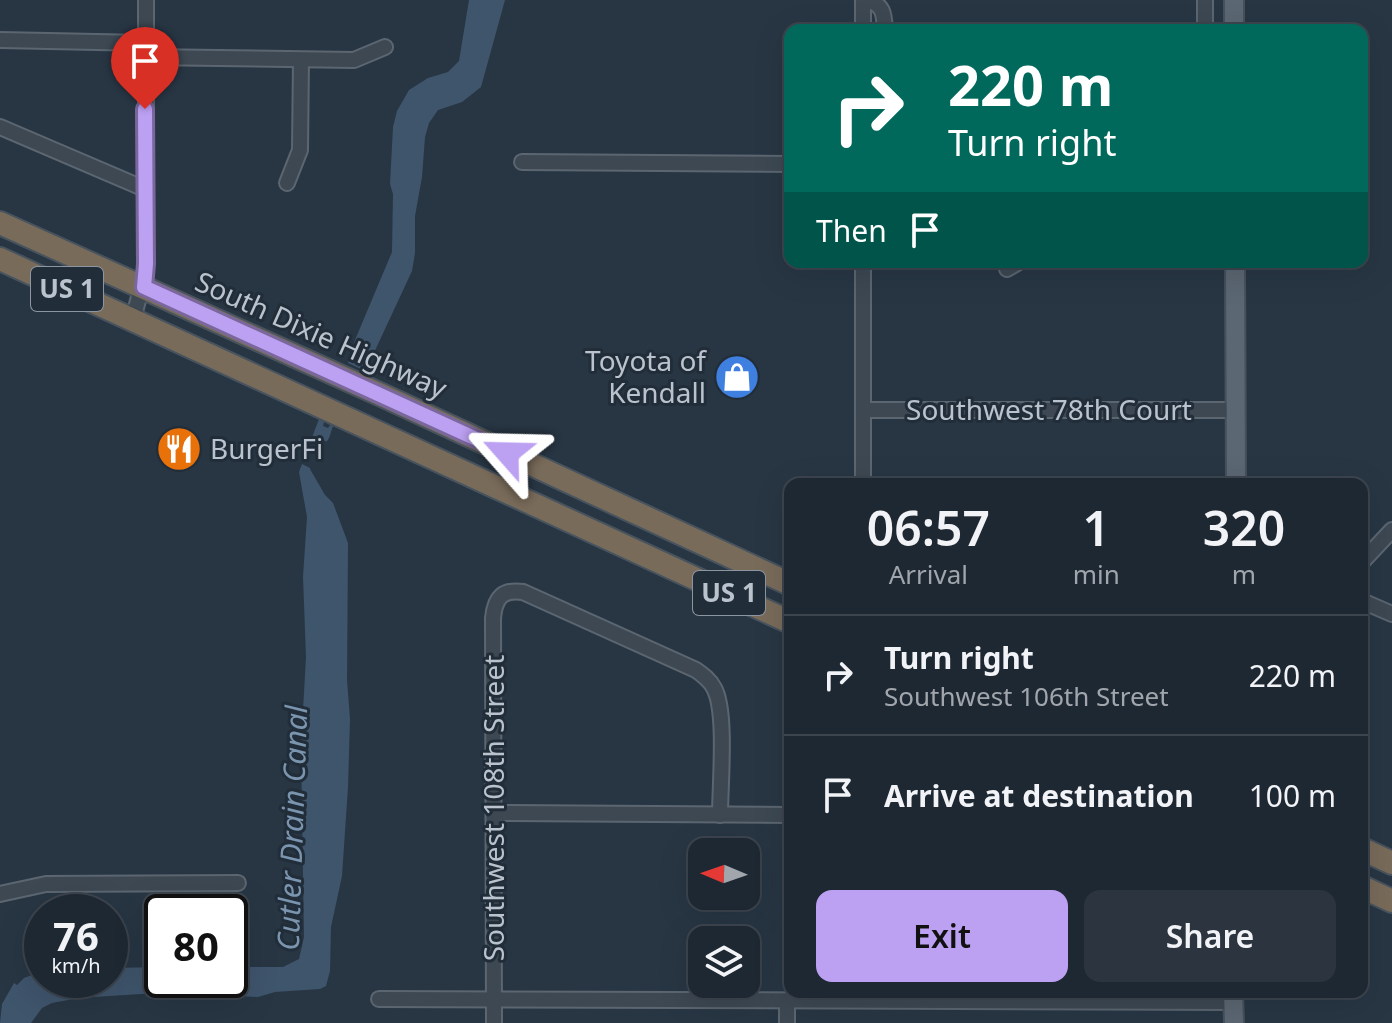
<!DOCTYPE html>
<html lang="en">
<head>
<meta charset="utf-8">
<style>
  :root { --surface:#1e2833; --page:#2b343f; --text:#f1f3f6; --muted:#a1a6ac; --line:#3c444e; --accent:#bca0f2 }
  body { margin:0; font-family:"Noto Sans",sans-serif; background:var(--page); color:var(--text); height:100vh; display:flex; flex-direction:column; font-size:30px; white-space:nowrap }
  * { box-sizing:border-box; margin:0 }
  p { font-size:26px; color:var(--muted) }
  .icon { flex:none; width:44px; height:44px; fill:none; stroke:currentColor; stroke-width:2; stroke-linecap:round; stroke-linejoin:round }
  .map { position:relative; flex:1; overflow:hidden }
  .panel { position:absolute; left:784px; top:478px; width:584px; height:520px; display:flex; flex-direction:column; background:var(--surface); border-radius:16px; box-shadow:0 8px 32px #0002,0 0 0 2px var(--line) }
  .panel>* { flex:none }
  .hud { position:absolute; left:784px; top:24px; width:584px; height:244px; border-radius:16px; box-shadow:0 8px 32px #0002,0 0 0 2px var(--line); background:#00695c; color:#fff; overflow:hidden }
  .needle { width:52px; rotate:272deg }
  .tools { position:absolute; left:688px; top:838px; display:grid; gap:16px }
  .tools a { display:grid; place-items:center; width:72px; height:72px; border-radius:16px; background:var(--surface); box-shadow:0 8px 32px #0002,0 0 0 2px var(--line); font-size:40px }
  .speed { position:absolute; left:24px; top:894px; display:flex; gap:16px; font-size:40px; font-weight:700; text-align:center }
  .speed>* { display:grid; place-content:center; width:104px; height:104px; border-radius:50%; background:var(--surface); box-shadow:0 8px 32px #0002,0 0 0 2px var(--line); line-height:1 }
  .speed small { font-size:20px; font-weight:400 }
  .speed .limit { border:4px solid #111; border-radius:12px; background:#fff; color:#111 }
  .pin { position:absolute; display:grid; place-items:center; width:68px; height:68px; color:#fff; margin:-82px -34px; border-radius:50% 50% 50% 0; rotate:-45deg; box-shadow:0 0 8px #0007 }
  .pin .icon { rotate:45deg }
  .me { position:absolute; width:88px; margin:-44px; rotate:295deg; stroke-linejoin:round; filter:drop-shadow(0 0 6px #0008) }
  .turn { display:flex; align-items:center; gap:28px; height:168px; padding:0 32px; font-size:36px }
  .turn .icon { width:104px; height:104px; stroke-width:2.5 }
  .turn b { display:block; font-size:56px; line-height:68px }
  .then { display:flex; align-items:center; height:76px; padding:0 32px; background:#0003; gap:16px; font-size:30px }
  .eta { display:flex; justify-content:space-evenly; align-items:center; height:136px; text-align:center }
  .eta b { font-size:48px; font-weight:600; line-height:56px }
  .cta { display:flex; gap:16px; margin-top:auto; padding:16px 32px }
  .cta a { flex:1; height:92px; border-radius:16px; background:var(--accent); color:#111; font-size:32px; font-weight:600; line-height:92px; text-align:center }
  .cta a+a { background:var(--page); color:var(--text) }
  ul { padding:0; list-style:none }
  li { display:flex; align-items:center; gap:24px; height:120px; padding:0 32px; border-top:2px solid var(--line) }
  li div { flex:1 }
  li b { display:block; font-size:30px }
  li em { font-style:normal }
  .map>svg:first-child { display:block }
</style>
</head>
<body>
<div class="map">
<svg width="1392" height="1023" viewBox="0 0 1392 1023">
  <rect width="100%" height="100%" fill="#283644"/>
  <!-- water -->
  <g fill="#3f556c">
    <polygon points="469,0 505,0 481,87 462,102 438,110 429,123 425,137 422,177 415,216 415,253 412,271 372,357 361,369 348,363 355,340 392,252 393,194 390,184 393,127 397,111 409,90 428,78 448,72 459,61"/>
    <polygon points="319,419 324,422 323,426 328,428 330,425 333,426 329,438 310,469 325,495 333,503 348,543 347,680 350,719 348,787 342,876 331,927 330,971 326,986 320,989 275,992 258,997 172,992 79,998 52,1003 42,1008 31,1023 0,1023 2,1004 14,983 17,985 24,978 42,971 42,980 110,980 110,968 162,967 162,980 230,980 230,967 283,967 299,959 304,937 301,746 306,657 303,577 307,517 299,472"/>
  </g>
  <!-- pier -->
  <polygon fill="#283644" points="309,434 330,443 315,468 316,471 298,462"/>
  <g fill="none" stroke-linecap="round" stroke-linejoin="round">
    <!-- minor casing -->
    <g stroke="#5b6671" stroke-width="18">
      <g id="minor">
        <polyline points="863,0 863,30"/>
        <path d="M867,0c17,5 17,14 18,30"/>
        <polyline points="1205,30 1205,0"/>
        <polyline points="0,40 145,43"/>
        <polyline points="145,57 354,60 385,47"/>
        <polyline points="0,127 145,189"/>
        <polyline points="522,162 790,164"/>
        <polyline points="287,183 300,150 301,60"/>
        <polyline points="863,262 863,484"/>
        <polyline points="1007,269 1019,262"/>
        <polyline points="133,319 146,271 146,0"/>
        <polyline points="863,410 1235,410"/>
        <polyline points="1362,562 1392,530"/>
        <polyline points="1362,601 1392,614"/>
        <polyline points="494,813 790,815"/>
        <polyline points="0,894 46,884 238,883"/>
        <polyline points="379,999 1234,1002"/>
        <polyline points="787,1001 787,1023"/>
        <path d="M494,1023l-1,-405c2,-21 10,-29 30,-26l173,78c7,5 14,10 18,18 13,23 6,97 6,127"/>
      </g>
    </g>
    <!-- major casing -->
    <g stroke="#46515d" stroke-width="22">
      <g id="major">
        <polyline points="1234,0 1234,30"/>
        <polyline points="1235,262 1236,484"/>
        <polyline points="1233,992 1234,1023"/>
      </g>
    </g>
    <!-- highway casing -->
    <g stroke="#47535e" stroke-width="26">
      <g id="highway">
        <polyline points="0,223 386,397 790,584"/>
        <polyline points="0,259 790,622"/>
        <polyline points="1362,849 1392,863"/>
        <polyline points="1362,887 1392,901"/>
      </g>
    </g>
    <!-- minor -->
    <use href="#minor" stroke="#3d4853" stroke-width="14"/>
    <!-- major -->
    <use href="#major" stroke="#5b6773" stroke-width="18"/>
    <!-- highway -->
    <use href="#highway" stroke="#796b5a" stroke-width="22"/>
  </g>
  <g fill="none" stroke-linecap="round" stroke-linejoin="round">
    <!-- route casing -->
    <g stroke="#7a689d" stroke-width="20">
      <polyline id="route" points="145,109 146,264 144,287 507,453"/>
    </g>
    <!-- route -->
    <use href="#route" stroke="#bca0f2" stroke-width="14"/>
  </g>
  <!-- icons -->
  <defs>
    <g id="shop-disc" transform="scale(2.3)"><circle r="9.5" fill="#3f7fe0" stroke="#212d39"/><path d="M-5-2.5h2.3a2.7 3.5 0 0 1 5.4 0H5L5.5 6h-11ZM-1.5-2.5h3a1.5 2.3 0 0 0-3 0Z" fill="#fff"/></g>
    <g id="restaurant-disc" transform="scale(2.3)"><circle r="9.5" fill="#e8710a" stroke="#212d39"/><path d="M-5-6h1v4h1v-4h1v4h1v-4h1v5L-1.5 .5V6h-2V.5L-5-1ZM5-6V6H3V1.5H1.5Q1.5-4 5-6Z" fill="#fff"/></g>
  </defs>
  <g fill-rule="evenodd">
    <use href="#shop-disc" x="737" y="377"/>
    <use href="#restaurant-disc" x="179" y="449"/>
  </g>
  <g text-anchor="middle" stroke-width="6" stroke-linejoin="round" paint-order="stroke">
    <!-- shield labels -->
    <g fill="#212d39" stroke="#8c96a1" stroke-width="2">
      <rect x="31" y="267" width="72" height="44" rx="6"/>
      <rect x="693" y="571" width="72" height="44" rx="6"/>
    </g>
    <g font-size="26" font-weight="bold" fill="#bac3cd">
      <text x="67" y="298">US 1</text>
      <text x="729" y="602">US 1</text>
    </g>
    <!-- street labels -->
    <g font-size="28" fill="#bac3cd" stroke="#212d39">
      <text transform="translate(321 335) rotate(24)" y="10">South Dixie Highway</text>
      <text x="1049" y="420">Southwest 78th Court</text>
      <text transform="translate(494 808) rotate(-90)" y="10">Southwest 108th Street</text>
    </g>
    <!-- poi labels -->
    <g font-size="28" fill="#bac3cd" stroke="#212d39" text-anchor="end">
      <text x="706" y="371">Toyota of<tspan x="706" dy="32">Kendall</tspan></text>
      <text x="210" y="459" text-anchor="start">BurgerFi</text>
    </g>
    <!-- water labels -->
    <g font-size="30" font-style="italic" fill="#7b95af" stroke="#212d39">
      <text transform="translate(293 828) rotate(-88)" y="10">Cutler Drain Canal</text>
    </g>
  </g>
</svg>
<div class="tools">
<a><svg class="needle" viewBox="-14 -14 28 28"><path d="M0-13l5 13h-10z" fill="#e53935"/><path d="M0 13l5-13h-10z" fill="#a1a6ac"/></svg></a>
<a><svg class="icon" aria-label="layers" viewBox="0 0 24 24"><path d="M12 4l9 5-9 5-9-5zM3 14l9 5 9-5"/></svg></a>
</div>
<div class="speed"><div>76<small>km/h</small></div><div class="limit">80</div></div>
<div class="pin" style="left:145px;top:109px;background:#d93025"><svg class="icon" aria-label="arrive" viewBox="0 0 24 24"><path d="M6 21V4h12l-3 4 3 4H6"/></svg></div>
<svg class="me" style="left:507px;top:453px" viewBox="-20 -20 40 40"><path d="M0-17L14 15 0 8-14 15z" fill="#bca0f2" stroke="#fff" stroke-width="4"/></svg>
<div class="hud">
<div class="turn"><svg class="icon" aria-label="right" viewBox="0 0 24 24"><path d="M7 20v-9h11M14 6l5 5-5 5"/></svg><div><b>220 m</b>Turn right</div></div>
<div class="then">Then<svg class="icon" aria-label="arrive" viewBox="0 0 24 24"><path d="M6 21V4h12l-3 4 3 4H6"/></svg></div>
</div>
<section class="panel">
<div class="eta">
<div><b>06:57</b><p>Arrival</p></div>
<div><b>1</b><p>min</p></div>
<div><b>320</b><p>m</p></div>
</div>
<ul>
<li><svg class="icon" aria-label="right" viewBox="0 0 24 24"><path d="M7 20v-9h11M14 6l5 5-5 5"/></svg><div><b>Turn right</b><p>Southwest 106th Street</p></div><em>220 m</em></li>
<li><svg class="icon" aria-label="arrive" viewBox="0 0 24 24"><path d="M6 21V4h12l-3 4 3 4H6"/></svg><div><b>Arrive at destination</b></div><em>100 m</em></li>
</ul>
<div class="cta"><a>Exit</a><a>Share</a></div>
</section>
</div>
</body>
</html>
